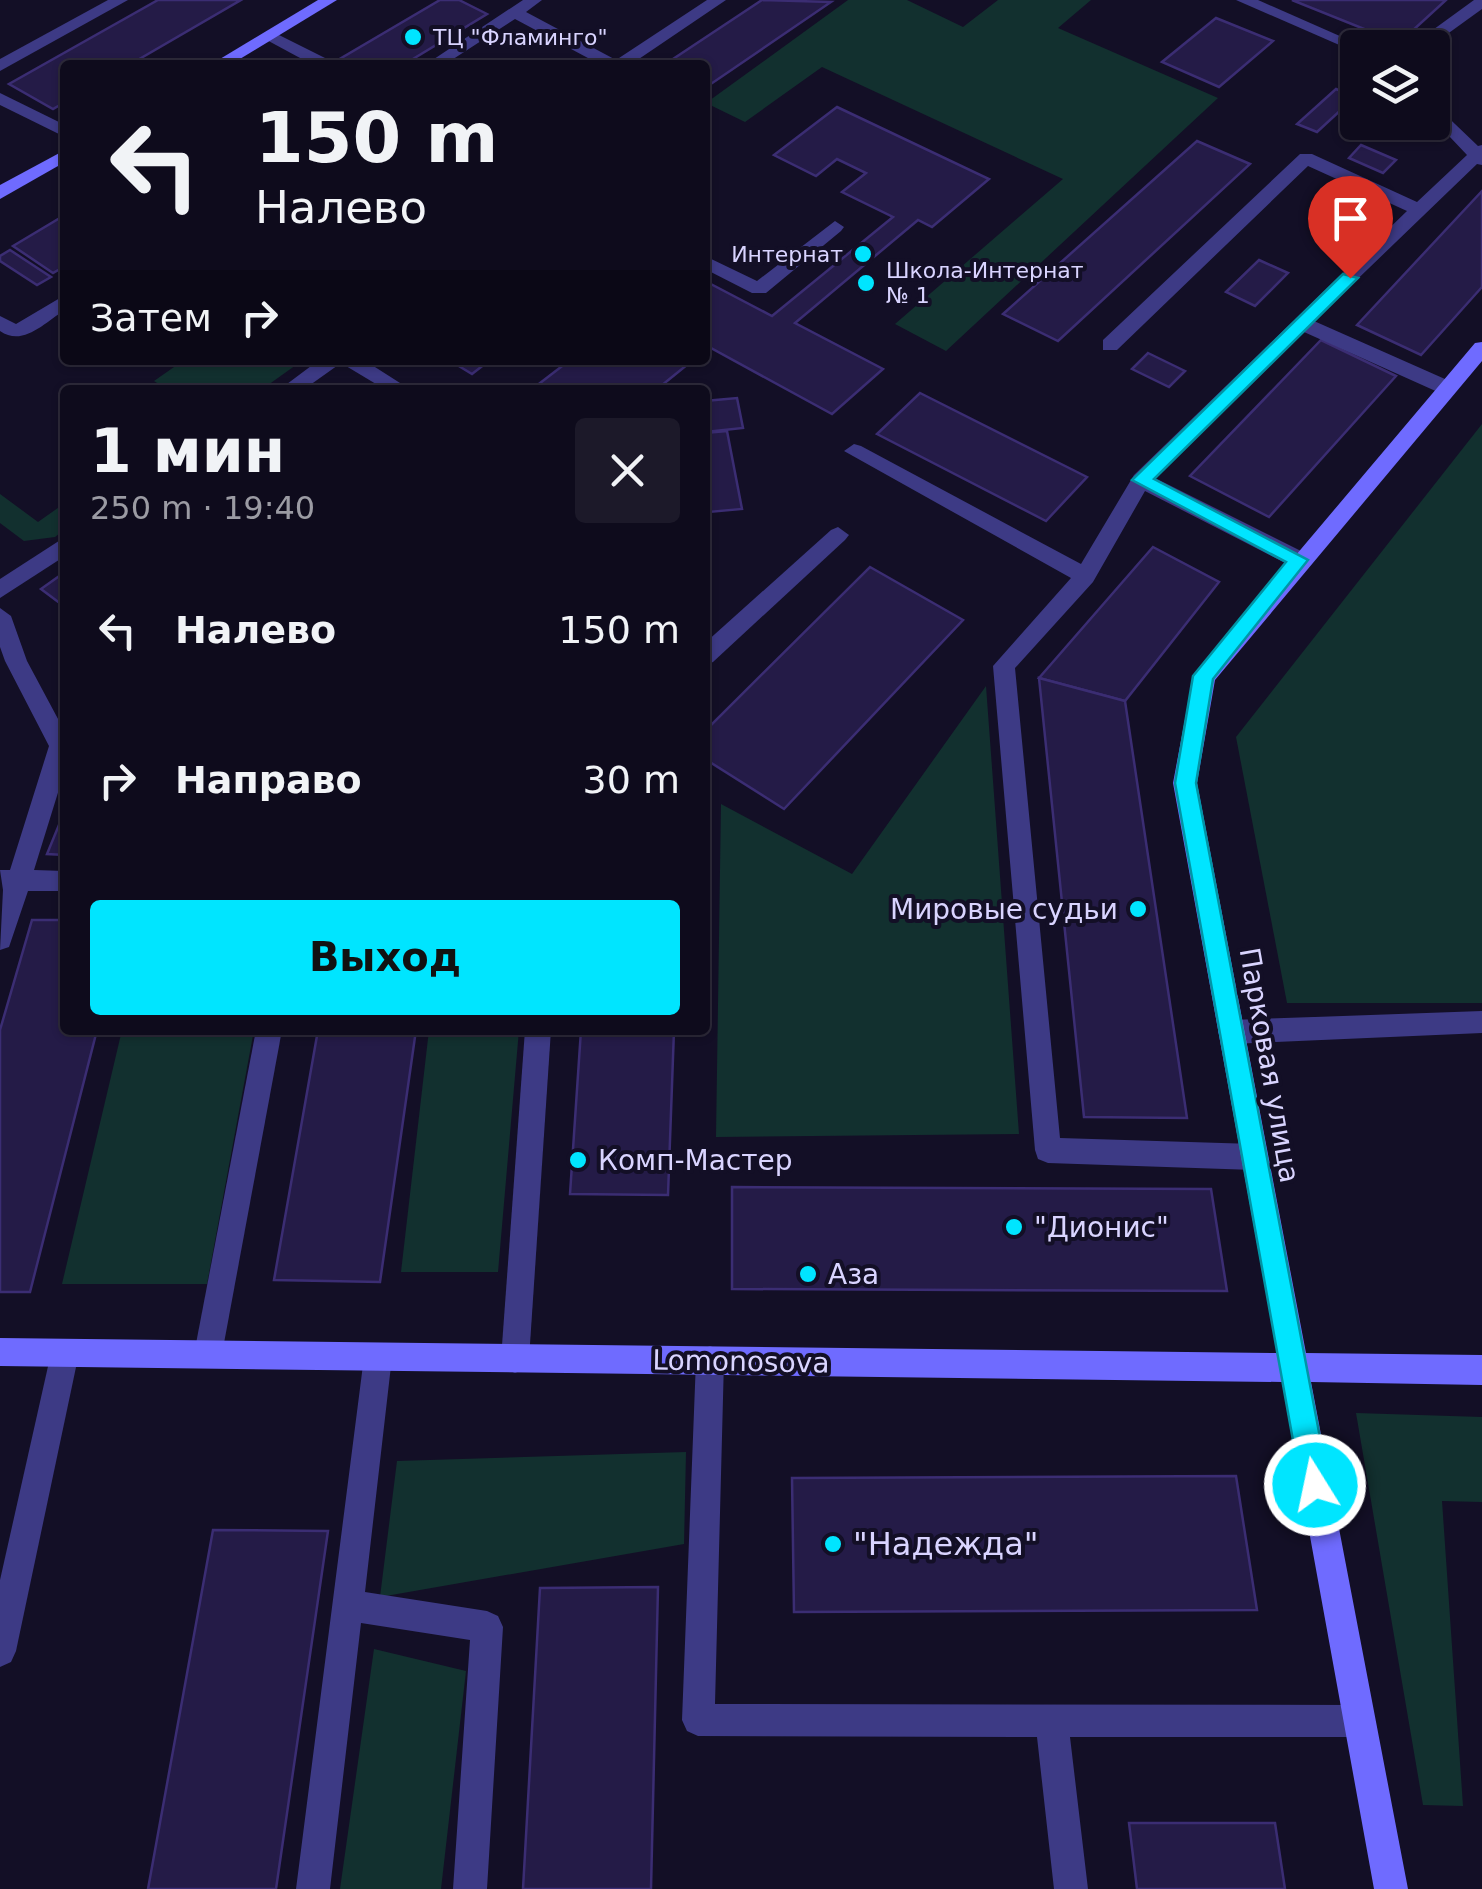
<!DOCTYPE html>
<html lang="ru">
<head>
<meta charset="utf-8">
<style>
  :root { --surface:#0e0b1c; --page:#1c1929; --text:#f1f3f6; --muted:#9b9ba3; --line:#2e2b3b; --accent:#00e5ff }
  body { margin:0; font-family:"DejaVu Sans",sans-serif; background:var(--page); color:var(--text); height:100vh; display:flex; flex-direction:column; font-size:38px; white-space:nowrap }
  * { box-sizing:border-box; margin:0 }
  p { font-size:32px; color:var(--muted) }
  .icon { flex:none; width:55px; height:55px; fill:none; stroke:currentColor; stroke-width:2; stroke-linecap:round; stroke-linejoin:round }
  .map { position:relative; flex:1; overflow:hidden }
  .panel { position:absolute; left:60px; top:385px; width:650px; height:650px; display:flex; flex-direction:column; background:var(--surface); border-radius:10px; box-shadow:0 2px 8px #0004,0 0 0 2px var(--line) }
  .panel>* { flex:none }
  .guide { position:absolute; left:60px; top:60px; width:650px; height:305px; border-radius:10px; box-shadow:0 2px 8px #0004,0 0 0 2px var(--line); background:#0e0b1c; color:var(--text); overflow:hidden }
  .buttons { position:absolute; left:1340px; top:30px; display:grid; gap:20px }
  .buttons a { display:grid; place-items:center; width:110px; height:110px; border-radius:10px; background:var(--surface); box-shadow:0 2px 8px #0004,0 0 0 2px var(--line); font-size:50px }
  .pin { position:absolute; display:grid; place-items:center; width:85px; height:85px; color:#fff; margin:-102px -42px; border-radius:50% 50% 50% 0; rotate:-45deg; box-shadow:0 0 10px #0007 }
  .pin .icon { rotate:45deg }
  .me { position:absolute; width:110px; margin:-55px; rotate:350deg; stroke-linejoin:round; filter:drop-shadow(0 0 8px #0008) }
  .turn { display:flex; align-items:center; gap:35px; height:210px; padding:0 30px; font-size:45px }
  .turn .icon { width:130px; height:130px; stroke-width:2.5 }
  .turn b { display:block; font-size:70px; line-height:85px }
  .then { display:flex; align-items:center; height:95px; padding:0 30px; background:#0003; gap:20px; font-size:38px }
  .round { display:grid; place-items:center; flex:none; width:105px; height:105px; border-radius:10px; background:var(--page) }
  .overview { display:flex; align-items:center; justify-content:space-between; height:170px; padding:0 30px }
  h1 { font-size:60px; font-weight:800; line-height:75px }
  .cta { display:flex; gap:20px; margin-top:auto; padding:20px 30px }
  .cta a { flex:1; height:115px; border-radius:10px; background:var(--accent); color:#111; font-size:40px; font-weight:800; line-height:115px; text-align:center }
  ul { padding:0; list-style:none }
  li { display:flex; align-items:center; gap:30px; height:150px; padding:0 30px }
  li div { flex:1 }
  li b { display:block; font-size:38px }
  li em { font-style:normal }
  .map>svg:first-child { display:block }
</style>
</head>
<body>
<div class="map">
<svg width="1482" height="1889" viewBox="0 0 1482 1889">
  <rect width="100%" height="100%" fill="#130f26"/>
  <!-- green -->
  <g fill="#12302f">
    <polygon points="848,0 907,0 963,27 998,0 1091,0 1058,28 1218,98 946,351 895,324 1063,179 822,67 745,122 706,103"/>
    <polygon points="184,360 303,360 261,390 168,390 154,381"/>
    <polygon points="1482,424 1482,1003 1287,1003 1236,737"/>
    <polygon points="0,494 38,522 65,503 65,529 55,537 24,541 0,523"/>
    <polygon points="986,686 1019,1134 716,1137 721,804 852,874"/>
    <polygon points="122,1030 254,1030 207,1284 62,1284"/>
    <polygon points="429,1030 519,1030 498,1272 401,1272"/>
    <polygon points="1356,1413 1482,1417 1482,1502 1442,1501 1463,1806 1423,1805"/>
    <polygon points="686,1452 684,1544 380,1597 397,1461"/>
    <polygon points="374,1649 466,1671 441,1889 340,1889"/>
  </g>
  <!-- building -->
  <g fill="#241b47" stroke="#3b2d73" stroke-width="2.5">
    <polygon points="158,0 241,0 129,65 65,65 65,102 53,109 9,84"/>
    <polygon points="440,0 459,0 487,14 403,65 347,65 338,60"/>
    <polygon points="762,0 831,2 705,88 705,65 664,65"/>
    <polygon points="1292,0 1446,0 1399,43"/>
    <polygon points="1216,18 1273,41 1219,87 1162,62"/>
    <polygon points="1336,89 1355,97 1317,132 1297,124"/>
    <polygon points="837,107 989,179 932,227 918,220 795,323 883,369 832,414 709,347 705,350 705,281 772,316 893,217 842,192 866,173 837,159 816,176 774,155"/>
    <polygon points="1197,141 1250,164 1058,341 1003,314"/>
    <polygon points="1361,145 1396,160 1383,173 1349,158"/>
    <polygon points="1482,191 1482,287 1421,355 1357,325"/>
    <polygon points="65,215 65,266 53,273 13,246"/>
    <polygon points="10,250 51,277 37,285 0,261 0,256"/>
    <polygon points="1259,260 1288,273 1255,306 1226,292"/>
    <polygon points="1321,340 1396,376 1269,517 1190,476"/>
    <polygon points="1148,353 1185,371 1169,387 1132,369"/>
    <polygon points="449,360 490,360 472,374"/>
    <polygon points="570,360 693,360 656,390 531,390"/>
    <polygon points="920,393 1087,477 1046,521 877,434"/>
    <polygon points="737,398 743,428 705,432 705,401"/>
    <polygon points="727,431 742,509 709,512 705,433"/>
    <polygon points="1153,547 1219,582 1125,701 1039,678"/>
    <polygon points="870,567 963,620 784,809 705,759 705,731"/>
    <polygon points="65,572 65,607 41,589"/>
    <polygon points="1039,678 1125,701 1187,1118 1084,1117"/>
    <polygon points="61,820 65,820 65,855 47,854"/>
    <polygon points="32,920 65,920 65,1030 97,1030 30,1292 0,1292 0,1030"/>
    <polygon points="318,1030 416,1030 380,1282 274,1280"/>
    <polygon points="581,1030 674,1030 668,1195 570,1194"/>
    <polygon points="732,1187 1211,1189 1227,1291 732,1289"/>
    <polygon points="1236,1476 1257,1610 794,1612 792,1478"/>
    <polygon points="213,1530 328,1531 276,1889 148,1889"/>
    <polygon points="658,1587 651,1889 523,1889 540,1588"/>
    <polygon points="1129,1823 1275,1823 1285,1889 1137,1889"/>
  </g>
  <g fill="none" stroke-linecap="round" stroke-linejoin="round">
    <!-- lane -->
    <g fill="#3d3a85" fill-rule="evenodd">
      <polygon points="108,0 128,0 0,71 0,59"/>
      <polygon points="523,0 542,0 526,12 616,60 707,0 726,0 630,65 601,65 515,19 444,65 425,65"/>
      <polygon points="1236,0 1258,0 1367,48 1353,51"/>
      <polygon points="1474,0 1482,0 1482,9 1428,48 1408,48"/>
      <polygon points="269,30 331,61 333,65 313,65 263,38 261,35"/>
      <polygon points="0,93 65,125 65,137 0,105"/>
      <polygon points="1432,102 1478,146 1482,145 1482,165 1477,164 1314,321 1454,383 1454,393 1440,393 1304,332 1155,478 1307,554 1310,560 1307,566 1291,566 1145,491 1093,582 1015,668 1060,1138 1254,1144 1264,1148 1268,1157 1264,1166 1254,1170 1048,1163 1038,1159 1035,1150 993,666 1071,578 844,451 854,444 861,446 1081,564 1134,475 1407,211 1308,166 1117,350 1103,350 1103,340 1300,154 1312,154 1417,202 1467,155 1432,118"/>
      <polygon points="835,221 844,227 841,231 766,293 752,293 705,269 705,256 757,281"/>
      <path d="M65,295v15c-21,13 -42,37 -65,21v-15l16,8z"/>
      <polygon points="319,360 364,360 411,390 386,390 341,363 303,390 279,390"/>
      <polygon points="838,527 849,535 845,540 713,662 705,665 705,643 831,530"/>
      <polygon points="65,537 65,556 0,598 0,579"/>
      <polygon points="0,608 11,616 27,661 65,732 65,770 34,870 65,871 65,891 28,891 9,947 0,950 3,890 0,870 10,870 49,746 5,661 0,647"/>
      <polygon points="1482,1011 1482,1033 1231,1044 1222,1040 1218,1032 1222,1024 1231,1020"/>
      <polygon points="256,1030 282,1030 222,1354 218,1364 208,1368 198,1364 194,1354"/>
      <polygon points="525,1030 551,1030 529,1359 525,1369 515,1373 505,1369 501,1359"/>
      <polygon points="378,1343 388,1347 392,1357 365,1592 487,1611 498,1616 503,1627 487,1889 453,1889 470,1640 361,1623 330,1889 296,1889 364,1357 368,1347"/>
      <polygon points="710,1346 720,1350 724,1360 715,1704 1359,1705 1370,1710 1375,1721 1370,1732 1359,1737 1070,1737 1088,1889 1054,1889 1037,1737 698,1736 687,1731 682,1720 696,1360 700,1350"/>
    </g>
    <!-- street -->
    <polygon fill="#3d3a85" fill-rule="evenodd" points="65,1339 75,1343 79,1353 16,1651 11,1662 0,1667 0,1580 51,1353 55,1343"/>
    <!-- secondary -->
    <g fill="#6f6bff" fill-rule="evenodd">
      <polygon points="318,0 337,0 230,65 210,65"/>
      <polygon points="65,150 65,162 0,199 0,185"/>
      <polygon points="1482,342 1482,361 1215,680 1197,783 1306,1353 1482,1355 1482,1385 1311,1382 1408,1889 1374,1889 1282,1382 0,1366 0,1338 1277,1353 1173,783 1193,677 1475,343"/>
    </g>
  </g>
  <!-- route -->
  <polygon fill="#00e5ff" stroke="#0095a6" stroke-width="2.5" points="1343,274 1358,278 1154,479 1308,560 1213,679 1196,783 1329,1485 1325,1495 1315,1499 1305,1495 1301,1485 1175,783 1193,676 1286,562 1132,480"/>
  <!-- markers -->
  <g fill="#00e5ff" stroke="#130f26" stroke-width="4">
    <circle cx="413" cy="37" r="10"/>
    <circle cx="863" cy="254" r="10"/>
    <circle cx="866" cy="283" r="10"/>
    <circle cx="1138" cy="909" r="10"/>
    <circle cx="578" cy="1160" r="10"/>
    <circle cx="1014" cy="1227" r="10"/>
    <circle cx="808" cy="1274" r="10"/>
    <circle cx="833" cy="1544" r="10"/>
  </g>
  <g text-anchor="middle" stroke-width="8" stroke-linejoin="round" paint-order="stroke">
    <!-- far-poi labels -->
    <g font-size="22" fill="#d9d4ff" stroke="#130f26" text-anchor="start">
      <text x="433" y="45">ТЦ "Фламинго"</text>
      <text x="843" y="262" text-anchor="end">Интернат</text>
      <text x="886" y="278">Школа-Интернат<tspan x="886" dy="25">№ 1</tspan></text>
    </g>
    <!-- poi labels -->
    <g font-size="28" fill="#d9d4ff" stroke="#130f26" text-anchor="start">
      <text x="1118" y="919" text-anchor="end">Мировые судьи</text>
      <text x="598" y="1170">Комп-Мастер</text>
      <text x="1034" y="1237">"Дионис"</text>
      <text x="828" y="1284">Аза</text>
    </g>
    <!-- street labels -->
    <g font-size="28" fill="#d9d4ff" stroke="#130f26">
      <text transform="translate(1270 1065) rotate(80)" y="10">Парковая улица</text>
      <text transform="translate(741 1361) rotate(1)" y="10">Lomonosova</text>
    </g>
    <!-- near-poi labels -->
    <g font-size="32" fill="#d9d4ff" stroke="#130f26" text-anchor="start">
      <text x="853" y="1555">"Надежда"</text>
    </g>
  </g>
</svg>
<div class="buttons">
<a><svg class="icon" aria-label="layers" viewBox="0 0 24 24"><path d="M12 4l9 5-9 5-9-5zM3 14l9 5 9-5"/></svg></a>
</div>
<div class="pin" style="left:1350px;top:278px;background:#d93025"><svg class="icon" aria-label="arrive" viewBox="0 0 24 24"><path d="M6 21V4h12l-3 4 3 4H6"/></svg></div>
<svg class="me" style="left:1315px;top:1485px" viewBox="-20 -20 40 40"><circle r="17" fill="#00e5ff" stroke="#fff" stroke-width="3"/><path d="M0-11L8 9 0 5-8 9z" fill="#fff"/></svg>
<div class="guide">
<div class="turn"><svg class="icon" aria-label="left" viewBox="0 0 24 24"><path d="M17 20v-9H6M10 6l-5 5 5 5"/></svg><div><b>150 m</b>Налево</div></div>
<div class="then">Затем<svg class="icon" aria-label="right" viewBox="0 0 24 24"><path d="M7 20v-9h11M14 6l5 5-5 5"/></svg></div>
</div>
<section class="panel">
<div class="overview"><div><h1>1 мин</h1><p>250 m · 19:40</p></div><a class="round"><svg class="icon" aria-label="close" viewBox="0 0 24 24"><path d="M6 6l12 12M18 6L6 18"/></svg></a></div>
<ul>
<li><svg class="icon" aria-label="left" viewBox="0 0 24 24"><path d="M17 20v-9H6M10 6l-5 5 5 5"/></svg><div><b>Налево</b></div><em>150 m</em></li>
<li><svg class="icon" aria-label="right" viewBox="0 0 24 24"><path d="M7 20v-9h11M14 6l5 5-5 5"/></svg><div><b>Направо</b></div><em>30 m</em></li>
</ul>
<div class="cta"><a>Выход</a></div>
</section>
</div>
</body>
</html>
